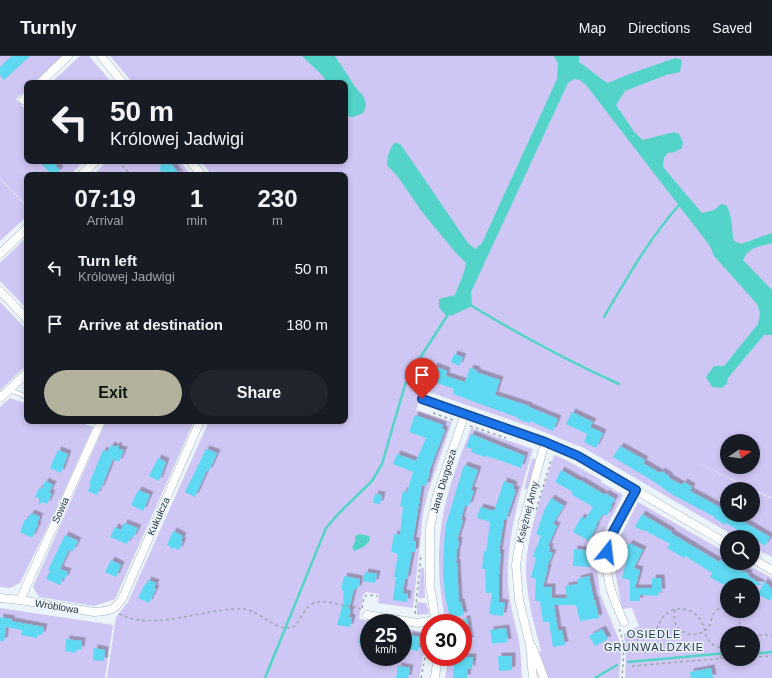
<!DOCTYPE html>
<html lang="en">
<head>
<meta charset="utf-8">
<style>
  :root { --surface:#171b24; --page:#20242c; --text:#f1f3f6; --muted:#9ea1a6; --line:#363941; --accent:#b2b29d }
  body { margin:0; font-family:Helvetica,sans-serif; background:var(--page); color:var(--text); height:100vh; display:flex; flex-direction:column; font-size:15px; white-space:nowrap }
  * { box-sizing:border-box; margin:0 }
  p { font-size:13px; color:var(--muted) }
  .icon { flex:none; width:22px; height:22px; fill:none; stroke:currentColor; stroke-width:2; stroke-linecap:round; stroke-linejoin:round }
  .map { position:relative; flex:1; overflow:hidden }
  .side { position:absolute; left:24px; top:116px; width:324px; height:252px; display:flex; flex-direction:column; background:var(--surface); border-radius:8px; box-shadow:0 2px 6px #0003 }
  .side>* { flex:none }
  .top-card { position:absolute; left:24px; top:24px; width:324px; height:84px; border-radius:8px; box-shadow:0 2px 6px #0003; background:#171b24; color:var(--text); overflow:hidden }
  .needle { width:26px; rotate:77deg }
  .buttons { position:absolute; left:720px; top:378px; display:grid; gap:8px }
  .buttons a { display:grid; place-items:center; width:40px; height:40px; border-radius:50%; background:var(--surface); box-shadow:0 2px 6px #0003; font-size:20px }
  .speed { position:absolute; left:360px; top:558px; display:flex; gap:8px; font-size:20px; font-weight:700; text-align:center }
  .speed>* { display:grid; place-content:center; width:52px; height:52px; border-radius:50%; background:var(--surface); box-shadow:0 2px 6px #0003; line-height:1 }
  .speed small { font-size:10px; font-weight:400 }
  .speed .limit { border:6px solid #d22; background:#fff; color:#111 }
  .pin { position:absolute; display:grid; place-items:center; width:34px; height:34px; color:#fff; margin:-41px -17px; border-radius:50% 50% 50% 0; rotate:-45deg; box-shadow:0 0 4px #0007 }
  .pin .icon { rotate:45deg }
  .me { position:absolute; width:44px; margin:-22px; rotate:16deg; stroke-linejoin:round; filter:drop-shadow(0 0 3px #0008) }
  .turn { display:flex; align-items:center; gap:14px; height:84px; padding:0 20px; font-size:18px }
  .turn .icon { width:52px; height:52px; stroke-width:2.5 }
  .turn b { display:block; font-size:28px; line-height:34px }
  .eta { display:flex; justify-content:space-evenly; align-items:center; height:68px; text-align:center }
  .eta b { font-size:24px; font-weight:600; line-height:28px }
  .cta { display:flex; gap:8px; margin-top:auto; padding:8px 20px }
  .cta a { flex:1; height:46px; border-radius:24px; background:var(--accent); color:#111; font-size:16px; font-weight:600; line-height:46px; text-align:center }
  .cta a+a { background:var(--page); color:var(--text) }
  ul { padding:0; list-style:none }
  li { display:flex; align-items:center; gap:12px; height:56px; padding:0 20px }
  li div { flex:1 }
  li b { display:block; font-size:15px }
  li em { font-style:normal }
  header { display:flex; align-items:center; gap:24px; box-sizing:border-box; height:56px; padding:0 20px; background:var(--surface); border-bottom:1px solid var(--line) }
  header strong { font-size:19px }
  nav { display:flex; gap:22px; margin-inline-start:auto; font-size:14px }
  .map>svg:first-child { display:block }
</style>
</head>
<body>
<header>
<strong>Turnly</strong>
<nav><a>Map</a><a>Directions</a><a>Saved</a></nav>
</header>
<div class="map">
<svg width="772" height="622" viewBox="0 0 772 622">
  <defs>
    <filter id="shadow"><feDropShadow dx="3.5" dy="-3.5" stdDeviation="0" flood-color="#0004"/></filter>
  </defs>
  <rect width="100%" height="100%" fill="#ebf4fb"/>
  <!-- green -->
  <g fill="#cec7f5" fill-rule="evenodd">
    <polygon points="0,0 62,0 34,27 27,27 27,33 16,43 24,52 27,49 27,105 84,105 70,119 27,119 27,150 0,122"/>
    <polygon points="80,0 89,0 112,27 51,27"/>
    <path d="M110,0h662v442l-78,-37 57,28h-24v26h26v-25l19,9v58l-19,-10v-10h-17l-152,-89 -50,-20 -111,-38 -7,20 36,12 -24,70 -5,22 -10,94 -35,-5 1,-9 -13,-2 -3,3 -4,24 19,4h-9v34h34v-29l25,5 -9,45h-312l9,-61 12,-15 81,-181h136v-246h-133l-12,-14h145v-78h-212zM727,385h26v26h-26z"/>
    <polygon points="112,105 180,105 191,119 124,119 122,117 123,119 93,119 106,106 113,107"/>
    <polygon points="0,123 27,151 27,160 0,185"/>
    <polygon points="27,181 27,253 0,225 0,207"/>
    <polygon points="0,246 27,274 27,309 0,334"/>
    <polygon points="10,342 27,348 27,365 77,365 93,371 52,462 20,527 10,532 0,531 0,351"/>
    <polygon points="106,365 194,365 115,543 94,550 39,541 33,531"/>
    <path d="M471,372l62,21c-13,44 -27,88 -25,135 1,19 7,38 11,57 2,12 2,25 3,37h-77l4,-21h14v-34h-17c-7,-31 -9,-63 -5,-95 4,-34 18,-68 30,-100z"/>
    <path d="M554,399l14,6 33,19v2l22,13 -23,45 -2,11 -1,18 3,25 20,48 1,13 -2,23h-72l-8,-26 2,-1c-7,-28 -15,-54 -15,-84 1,-34 18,-78 28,-112z"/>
    <polygon points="532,402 536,404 528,432 526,433 524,433"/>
    <path d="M638,446l89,51v10h17l28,15v100h-147l1,-22 -2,-22 15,-8 -7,-18 -10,1 -7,-38v-24zM727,529h26v26h-26zM727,577h26v26h-26z"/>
    <polygon points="421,511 424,513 425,542 418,542"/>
    <polygon points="417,546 426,547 429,555 428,558 417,559"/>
    <polygon points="0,552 113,569 105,622 0,622"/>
  </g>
  <!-- water -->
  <g fill="#54d4c8">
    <polygon points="302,0 335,0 356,32 364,41 366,50 363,57 353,61 347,60 345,58 345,27 327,27 323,20"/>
    <path d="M554,0h25v6c10,6 18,15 29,21 22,-10 45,-17 67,-25l7,2 -2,12 -14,3 -41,16 -9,14 19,28 8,7 31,-8 5,2 4,8 -1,6 -7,4 -7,1 -4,5 -1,9 39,46 12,-3 7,-6 5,1c7,10 5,24 8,36l7,3 31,-11v10c-13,4 -24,4 -29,17l29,30v45h-8l-36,43 -1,5 -5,5 -10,-1 -6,-10 8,-11h10l34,-42 2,-11 -3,-9 -43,-48 -4,-10 -124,-161 -6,-5 -6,-1 -6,4 -97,209 1,14 -19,9 -6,1 -8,-8v-9l16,-4 9,-23 2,-9 -10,-10 -34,-41 -24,-35 -11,-12c0,-9 2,-14 7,-22h4l3,2 67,98 7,6 7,-6 75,-164 1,-15z"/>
    <polygon points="359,478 369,480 370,484 365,490 355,495 352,492 355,485 355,480"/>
  </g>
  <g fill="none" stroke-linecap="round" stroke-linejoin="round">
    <!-- stream -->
    <g stroke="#54d4c8" stroke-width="2.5">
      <path d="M472,250c48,29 96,55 147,78"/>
      <path d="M604,261c23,-39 45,-78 75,-112"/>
      <polyline points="753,598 772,596"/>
      <polyline points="628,606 727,597"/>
      <polyline points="265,622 326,472 340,456 372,425 382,408 407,322 447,260"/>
      <polyline points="595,622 617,609"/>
    </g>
  </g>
  <!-- building -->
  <g fill="#5fd9f2" filter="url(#shadow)">
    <polygon points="12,0 30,0 4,24 0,19 0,11"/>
    <polygon points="39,105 60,105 55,109 60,114 55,119 52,119"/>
    <polygon points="166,105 169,105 180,119 164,119 160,114 161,106"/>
    <polygon points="454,298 463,301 459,310 451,306"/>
    <polygon points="434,310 447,315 446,320 465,326 470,312 477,314 476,316 500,324 495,339 529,350 529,351 558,363 553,375 530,365 529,367 518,363 519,362 453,338 454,333 429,324"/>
    <polygon points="572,356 593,366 590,371 603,377 596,392 584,386 587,378 566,368"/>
    <polygon points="415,359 443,369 442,373 445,374 429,416 430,416 426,430 422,429 413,485 416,485 415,496 412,496 407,523 405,523 403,537 408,538 407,546 393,544 396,521 394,521 398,498 391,496 394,478 400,479 403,451 400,450 403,435 407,436 413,416 393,408 397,398 416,405 426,382 409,376"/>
    <polygon points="471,378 525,400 521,412 499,404 486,400 485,401 471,396 472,393 466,391"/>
    <polygon points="111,389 115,391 118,389 119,393 124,394 119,406 113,403 101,433 100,432 97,439 88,435 91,428 89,428 103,394 107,396"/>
    <polygon points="620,390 645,404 643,407 660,417 662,415 670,421 669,422 682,429 684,426 692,431 690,435 727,455 727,459 732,459 770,481 765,490 753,482 753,481 746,479 726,467 725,469 714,462 715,461 673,439 653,425 613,401"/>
    <polygon points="206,393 217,397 209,415 207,414 195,441 185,436"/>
    <polygon points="58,394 68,398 61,417 50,412"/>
    <polygon points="158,402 166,406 159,425 149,420"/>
    <polygon points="464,409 478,414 471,434 474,435 469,450 465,449 461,464 463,465 457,484 459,485 458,493 457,493 456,507 457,507 459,546 461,546 464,559 450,562 445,540 443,516 444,488 446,468"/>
    <polygon points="561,414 580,425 580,424 605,439 605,437 615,443 611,449 612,450 607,460 603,458 596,469 597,470 589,485 573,476 581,461 585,463 593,451 571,438 573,436 555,426"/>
    <polygon points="45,425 53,429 49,437 52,438 47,448 42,446 39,449 39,442 35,441 39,432 42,433"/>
    <polygon points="504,425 514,429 513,433 516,434 506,464 504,464 499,497 501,497 499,519 499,546 505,547 503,560 489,558 492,537 486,537 485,513 482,513 484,495 486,496 490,466 477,462 480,451 494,455"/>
    <polygon points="138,434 150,439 143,455 131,449"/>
    <polygon points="375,438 382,439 380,448 373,447"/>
    <polygon points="551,442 564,450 553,468 557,470 548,490 550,491 549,496 553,497 547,511 548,512 543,531 552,531 552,542 567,542 565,530 578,528 577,523 589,520 594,544 595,544 599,562 580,565 576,549 554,549 558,574 562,574 565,589 553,591 549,566 543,566 540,545 535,545 536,523 531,521 536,502 533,500 541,480 536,478 544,455"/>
    <polygon points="31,457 40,461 37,468 38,469 32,482 20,476 25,463 27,464"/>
    <polygon points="642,458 672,476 671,477 719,506 720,504 742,516 743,515 749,518 748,520 763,529 764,526 770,530 769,531 772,533 772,540 770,545 758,538 763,529 724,529 710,521 712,517 685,500 684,502 667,492 670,488 644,474 644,475 635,471"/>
    <polygon points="124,467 138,472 133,482 131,481 127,488 110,481 115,471 121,474"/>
    <polygon points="173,475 183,480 181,485 183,485 179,494 174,492 171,493 170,490 167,489"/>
    <polygon points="65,479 78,485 73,495 69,494 60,513 68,516 65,523 63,522 60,529 46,523 50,515 48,514"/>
    <polygon points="629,487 643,494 634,512 640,514 635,532 652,532 652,522 661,522 662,536 658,536 659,540 640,539 640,545 630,545 630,524 622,522 627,502 623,500"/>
    <polygon points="574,493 592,495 590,511 573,510"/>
    <polygon points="111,504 121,509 116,521 105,516"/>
    <polygon points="365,516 377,518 375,527 363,525"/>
    <polygon points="344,520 360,523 358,533 355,532 353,537 349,554 351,554 349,561 352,562 350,571 337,569 344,544 343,544 344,535 341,534"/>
    <polygon points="148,524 156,527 154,532 156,533 149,547 138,542 145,528 146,528"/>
    <polygon points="0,561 12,563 11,565 44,571 42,579 38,579 37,582 21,579 22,574 6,571 4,585 0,585"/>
    <polygon points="463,563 467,563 470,585 463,586"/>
    <polygon points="506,572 508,586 492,588 490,574"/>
    <polygon points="602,573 608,583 595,590 589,580"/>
    <polygon points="360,578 369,580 369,590 358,587"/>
    <polygon points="409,579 421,581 418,595 406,593"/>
    <polygon points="66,583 82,585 81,594 77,593 76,597 65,595"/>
    <polygon points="94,592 105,594 104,605 93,604"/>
    <polygon points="498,600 512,600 512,614 499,615"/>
    <polygon points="382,601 391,601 390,609 381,608"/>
    <polygon points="454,601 473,601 472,613 468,612 467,622 453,622"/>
    <polygon points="398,610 410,612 408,622 396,622"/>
    <polygon points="711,612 713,622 691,622 690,616"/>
  </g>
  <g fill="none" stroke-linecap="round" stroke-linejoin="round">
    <!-- service casing -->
    <g stroke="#a2b8c9" stroke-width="5">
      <g id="service">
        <polyline points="10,334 27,341"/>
        <polyline points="93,365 100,367"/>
      </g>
    </g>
    <!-- minor casing -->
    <g stroke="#a2b8c9" stroke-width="9">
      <g id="minor">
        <polyline points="101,0 123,27"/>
        <polyline points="40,27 68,0"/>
        <polyline points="23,44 27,40"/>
        <polyline points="190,105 202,119"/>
        <polyline points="81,119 96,105"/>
        <polyline points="0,198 27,172"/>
        <polyline points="0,235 27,263"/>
        <polyline points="0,342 27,317"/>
        <polyline points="423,343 545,386 578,400 727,488"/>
        <polyline points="753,503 772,514"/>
        <path d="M0,542l20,2 74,12c15,-1 21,-1 29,-15l77,-176"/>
        <polyline points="20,544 101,365"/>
        <polyline points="367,559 418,567 435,564"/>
        <path d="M624,566c-29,-61 -19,-76 12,-132"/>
        <polyline points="436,567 430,530 430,472 437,439 465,358"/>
        <polyline points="532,591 537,603 544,622"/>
        <polyline points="435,621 438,601"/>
        <polyline points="533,622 530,589 519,544 516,509 523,466 545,386"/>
      </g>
    </g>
    <!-- path -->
    <g stroke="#9da6ad" stroke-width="1.5" stroke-dasharray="3 3" stroke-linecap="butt">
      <polyline points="118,105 131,119"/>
      <polyline points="433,357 453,364 454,365"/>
      <polyline points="470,370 506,382"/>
      <polyline points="536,454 551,405 548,404"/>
      <polyline points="362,552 364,541 367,539 378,540"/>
      <path d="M675,554c-1,5 -1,10 1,15 7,12 26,13 34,0 2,-4 1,-10 6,-14 3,-3 7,-4 11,-4"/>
      <polyline points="736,555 740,561 739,577"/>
      <path d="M119,558c5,2 10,4 15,5 36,7 72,-11 109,-10 16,1 31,21 47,19 10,-1 12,-21 24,-25 9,-3 19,0 27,2 7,1 15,1 21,5"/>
      <polyline points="415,558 421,498"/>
      <path d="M619,573c7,15 4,32 3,49"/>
      <path d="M657,573c3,-9 7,-16 16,-19 12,-4 26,3 30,15 2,6 2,12 7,17 5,5 10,6 17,5"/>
      <polyline points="753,581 763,579 772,579"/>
      <polyline points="623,588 635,587"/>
      <path d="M652,594c-27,13 -16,-36 15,-17l4,-3 7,-1"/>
      <polyline points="753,601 772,600"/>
      <polyline points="721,602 721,592"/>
      <polyline points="632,610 727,602"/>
      <polyline points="421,622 429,581"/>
    </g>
    <!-- service -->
    <use href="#service" stroke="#fff" stroke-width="4"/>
    <!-- minor -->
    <use href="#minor" stroke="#fff" stroke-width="8"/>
  </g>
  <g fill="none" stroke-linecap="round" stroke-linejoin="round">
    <!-- route casing -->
    <g stroke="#114b97" stroke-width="10">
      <polyline id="route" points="422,343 545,386 578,400 636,434 613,476 607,496"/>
    </g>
    <!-- route -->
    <use href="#route" stroke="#1a73e8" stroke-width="7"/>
  </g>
  <g text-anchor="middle" stroke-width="3" stroke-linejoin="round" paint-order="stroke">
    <!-- street labels -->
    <g font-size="10" fill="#303940" stroke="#ebf4fb">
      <text transform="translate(443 425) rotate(-73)" y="4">Jana Długosza</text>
      <text transform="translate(60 454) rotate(-66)" y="4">Sowia</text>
      <text transform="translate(527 456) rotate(-76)" y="4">Księżnej Anny</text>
      <text transform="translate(158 460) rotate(-66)" y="4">Kukułcza</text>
      <text transform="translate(57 550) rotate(9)" y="4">Wróblowa</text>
    </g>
    <!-- neighbourhood labels -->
    <g font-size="11" letter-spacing="1" fill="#253845" stroke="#ebf4fb">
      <text x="654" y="582">OSIEDLE<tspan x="654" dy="13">GRUNWALDZKIE</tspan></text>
    </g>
  </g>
</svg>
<div class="buttons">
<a><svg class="needle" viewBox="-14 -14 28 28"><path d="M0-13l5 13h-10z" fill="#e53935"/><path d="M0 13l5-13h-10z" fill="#9ea1a6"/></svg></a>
<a><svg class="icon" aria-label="sound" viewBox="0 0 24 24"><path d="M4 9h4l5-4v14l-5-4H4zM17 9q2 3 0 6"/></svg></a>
<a><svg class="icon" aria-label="search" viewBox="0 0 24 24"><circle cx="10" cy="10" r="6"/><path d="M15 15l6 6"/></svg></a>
<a>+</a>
<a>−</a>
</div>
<div class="speed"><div>25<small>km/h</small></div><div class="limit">30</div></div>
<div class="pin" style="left:422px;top:343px;background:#d93025"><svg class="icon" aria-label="arrive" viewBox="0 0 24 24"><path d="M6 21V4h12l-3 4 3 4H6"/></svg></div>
<svg class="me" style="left:607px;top:496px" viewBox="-20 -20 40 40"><circle r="19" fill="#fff"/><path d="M0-13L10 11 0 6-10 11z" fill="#1a73e8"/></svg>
<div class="top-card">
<div class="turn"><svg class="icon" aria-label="left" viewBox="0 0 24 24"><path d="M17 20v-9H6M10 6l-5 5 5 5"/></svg><div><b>50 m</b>Królowej Jadwigi</div></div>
</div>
<section class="side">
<div class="eta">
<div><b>07:19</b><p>Arrival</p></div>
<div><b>1</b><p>min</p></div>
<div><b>230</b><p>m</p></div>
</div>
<ul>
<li><svg class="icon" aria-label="left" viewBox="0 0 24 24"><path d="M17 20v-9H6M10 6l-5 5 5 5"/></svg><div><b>Turn left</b><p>Królowej Jadwigi</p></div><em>50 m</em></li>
<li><svg class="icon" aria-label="arrive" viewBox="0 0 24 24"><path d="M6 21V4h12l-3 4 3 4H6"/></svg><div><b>Arrive at destination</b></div><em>180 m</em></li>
</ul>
<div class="cta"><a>Exit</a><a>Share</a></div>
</section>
</div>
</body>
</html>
